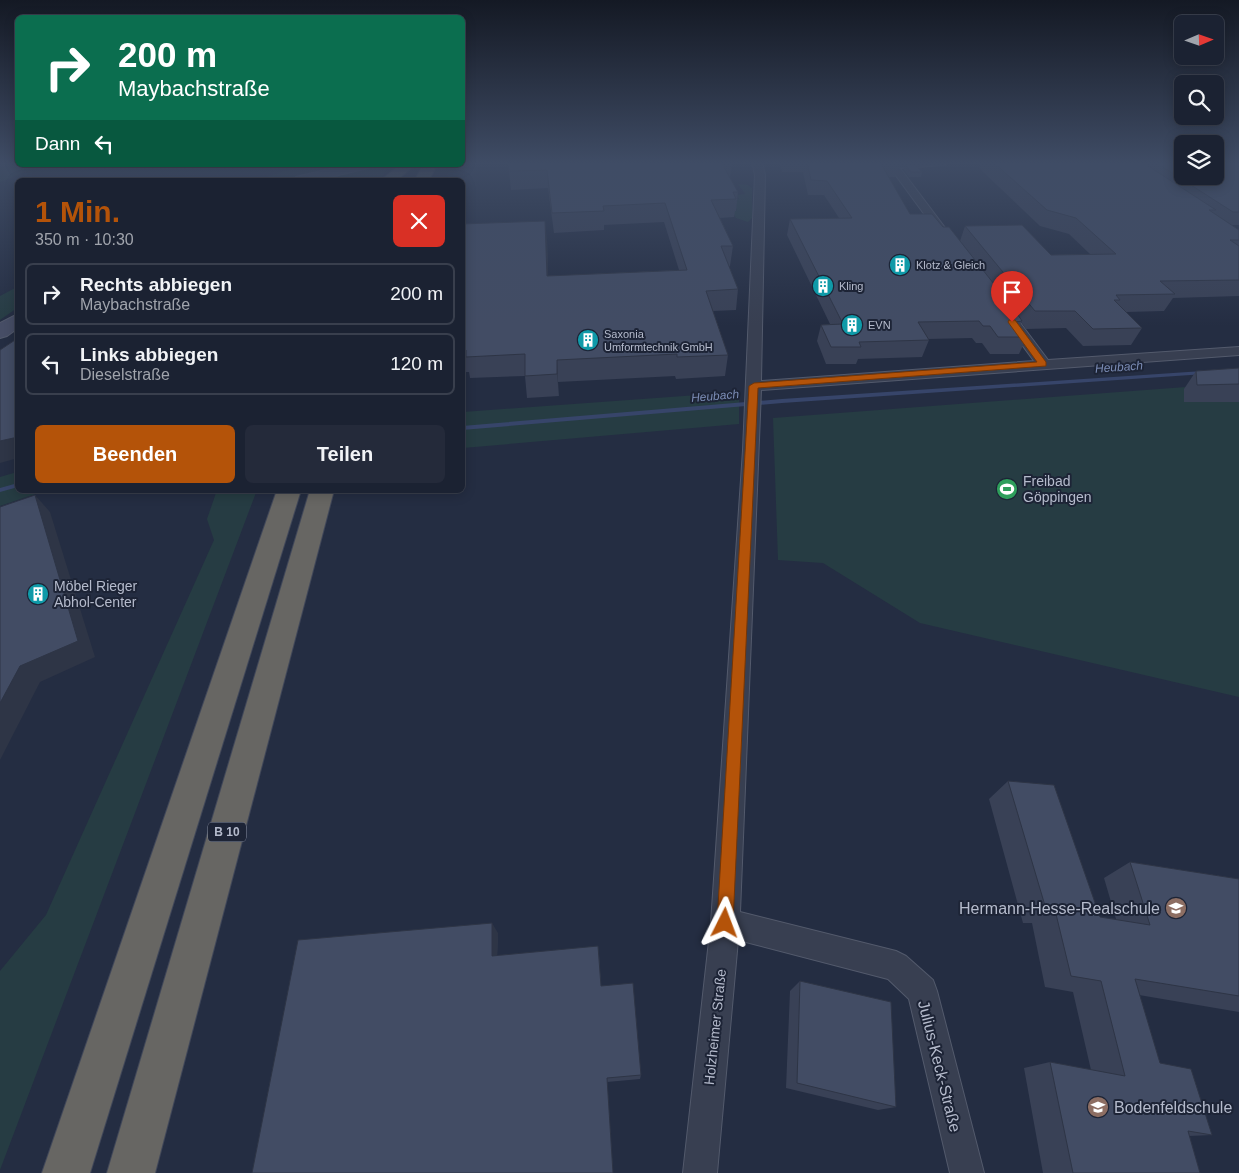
<!DOCTYPE html>
<html lang="de">
<head>
<meta charset="utf-8">
<style>
  :root { --surface:#1b2232; --page:#242a3a; --text:#f1f3f6; --muted:#a0a4ac; --line:#393f4d; --accent:#b45309 }
  body { margin:0; font-family:Arial,sans-serif; background:var(--page); color:var(--text); height:100vh; display:flex; flex-direction:column; font-size:19px; white-space:nowrap }
  * { box-sizing:border-box; margin:0 }
  p { font-size:16px; color:var(--muted) }
  .icon { flex:none; width:28px; height:28px; fill:none; stroke:currentColor; stroke-width:2; stroke-linecap:round; stroke-linejoin:round }
  .map { position:relative; flex:1; overflow:hidden }
  .details { position:absolute; left:15px; top:178px; width:450px; height:315px; display:flex; flex-direction:column; background:var(--surface); border-radius:8px; box-shadow:0 2px 12px #0003,0 0 0 1px var(--line) }
  .details>* { flex:none }
  .banner { position:absolute; left:15px; top:15px; width:450px; height:152px; border-radius:8px; box-shadow:0 2px 12px #0003,0 0 0 1px var(--line); background:#0b6e4f; color:#fff; overflow:hidden }
  .needle { width:32px; rotate:88deg }
  .tools { position:absolute; left:1174px; top:15px; display:grid; gap:10px }
  .tools a { display:grid; place-items:center; width:50px; height:50px; border-radius:8px; background:var(--surface); box-shadow:0 2px 12px #0003,0 0 0 1px var(--line); font-size:25px }
  .pin { position:absolute; display:grid; place-items:center; width:42px; height:42px; color:#fff; margin:-51px -21px; border-radius:50% 50% 50% 0; rotate:-45deg; box-shadow:0 0 5px #0007 }
  .pin .icon { rotate:45deg }
  .me { position:absolute; width:55px; margin:-28px; rotate:3deg; stroke-linejoin:round; filter:drop-shadow(0 0 4px #0008) }
  .turn { display:flex; align-items:center; gap:18px; height:105px; padding:0 20px; font-size:22px }
  .turn .icon { width:65px; height:65px; stroke-width:2.5 }
  .turn b { display:block; font-size:35px; line-height:42px }
  .then { display:flex; align-items:center; height:48px; padding:0 20px; background:#0003; gap:10px; font-size:19px }
  .round { display:grid; place-items:center; flex:none; width:52px; height:52px; border-radius:8px; background:var(--page) }
  .overview { display:flex; align-items:center; justify-content:space-between; height:85px; padding:0 20px }
  h1 { font-size:30px; font-weight:700; line-height:38px; color:var(--accent) }
  .primary-button { display:flex; gap:10px; margin-top:auto; padding:10px 20px }
  .primary-button a { flex:1; height:58px; border-radius:8px; background:var(--accent); color:#fff; font-size:20px; font-weight:700; line-height:58px; text-align:center }
  .primary-button a+a { background:var(--page); color:var(--text) }
  ul { padding:0; list-style:none }
  li { display:flex; align-items:center; gap:15px; height:62px; margin:0 10px 8px; padding:0 10px; border:2px solid var(--line); border-radius:8px }
  li div { flex:1 }
  li b { display:block; font-size:19px }
  li em { font-style:normal }
  .map>svg:first-child { display:block }
</style>
</head>
<body>
<div class="map">
<svg width="1239" height="1173" viewBox="0 0 1239 1173">
  <rect width="100%" height="100%" fill="#242d42"/>
  <!-- green -->
  <g fill="#263c43">
    <polygon points="0,162 17,162 18,165 44,165 0,182"/>
    <polygon points="305,165 345,165 287,180 256,180"/>
    <polygon points="384,165 389,165 380,180 321,180"/>
    <polygon points="738,184 748,185 752,188 752,218 748,222 736,218 732,211 737,210 731,200 739,199 737,195 745,194"/>
    <polygon points="17,287 17,308 0,320 0,296"/>
    <polygon points="1239,383 1239,697 920,623 823,563 778,560 773,418"/>
    <polygon points="739,392 739,424 463,448 463,412"/>
    <polygon points="17,472 18,490 47,490 0,506 0,477"/>
    <polygon points="217,490 257,490 0,1170 0,971 46,915 214,540 207,519"/>
  </g>
  <g fill="none" stroke-linecap="round" stroke-linejoin="round">
    <!-- stream -->
    <g fill="#37456a" fill-rule="evenodd">
      <polygon points="1203,371 1206,373 1205,374 782,403 462,430 462,426 782,399"/>
      <polygon points="18,483 18,487 0,492 0,488"/>
    </g>
    <!-- minor casing -->
    <g stroke="#535a6c" stroke-width="2">
      <g id="minor">
        <polygon points="752,162 762,162 765,175 761,381 1034,361 1003,319 1010,315 1015,316 1048,360 1239,347 1239,355 761,390 740,912 896,951 906,956 933,980 937,991 984,1173 950,1173 909,999 888,979 738,940 717,1173 683,1173 711,923 743,450 755,175"/>
        <polygon points="886,162 949,162 944,165 900,168 949,233 949,237 941,237"/>
      </g>
    </g>
    <!-- secondary casing -->
    <g stroke="#535a6c" stroke-width="2">
      <g id="secondary">
        <polygon points="346,165 370,165 368,168 318,180 294,180 296,177"/>
        <polygon points="18,314 18,328 7,336 0,338 0,323"/>
      </g>
    </g>
    <!-- trunk casing -->
    <g stroke="#404759" stroke-width="2">
      <g id="trunk">
        <polygon points="400,165 415,165 397,180 381,180"/>
        <polygon points="423,165 437,165 429,180 415,180"/>
        <polygon points="277,490 301,490 90,1173 42,1173"/>
        <polygon points="310,490 334,490 155,1173 107,1173"/>
      </g>
    </g>
    <!-- minor -->
    <use href="#minor" fill="#383f51" fill-rule="evenodd"/>
    <!-- secondary -->
    <use href="#secondary" fill="#464d65" fill-rule="evenodd"/>
    <!-- trunk -->
    <use href="#trunk" fill="#676663" fill-rule="evenodd"/>
  </g>
  <!-- wall -->
  <g fill="#394156">
    <polygon points="508,162 732,162 730,178 738,192 736,211 735,211 734,217 720,218 733,246 730,266 729,266 738,289 736,310 713,311 728,355 725,376 676,379 675,376 558,382 559,396 527,398 525,376 470,378 469,372 462,372 462,224 547,240 548,276 679,270 664,222 604,225 604,230 554,233 548,188 511,190"/>
    <polygon points="779,162 898,162 899,163 895,177 888,177 910,214 943,227 960,241 965,226 1051,255 1090,254 1069,234 1040,226 979,168 981,162 1239,162 1239,225 1232,225 1239,230 1239,296 1173,298 1164,311 1126,312 1142,328 1131,345 1083,346 1066,328 1026,329 1021,322 1019,327 1027,337 1019,354 990,354 982,343 976,343 972,338 928,339 929,340 922,357 858,359 856,364 826,364 817,341 821,325 830,324 787,235 790,219 839,218 824,195 808,195 803,172 782,172"/>
    <polygon points="905,165 922,172 921,177 909,177 904,170"/>
    <polygon points="1239,368 1239,402 1184,402 1184,389 1196,371"/>
    <polygon points="1008,781 1100,917 1116,919 1104,878 1130,862 1239,879 1239,1012 1139,995 1160,1063 1212,1135 1189,1136 1200,1173 1043,1173 1024,1068 1050,1062 1091,1070 1073,992 1045,987 1032,923 1023,923 989,799"/>
    <polygon points="498,933 497,955 599,955 601,986 641,1075 640,1079 607,1082 613,1173 252,1173"/>
    <polygon points="800,981 896,1107 878,1110 786,1088 790,991"/>
  </g>
  <!-- shaded-wall -->
  <g fill="#2e3546">
    <polygon points="545,221 547,240 549,296 547,276"/>
    <polygon points="557,360 558,382 559,396 557,374"/>
    <polygon points="18,437 18,458 0,463 0,441"/>
    <polygon points="35,495 50,512 95,657 40,682 0,760 0,703 20,666"/>
    <polygon points="492,923 498,933 497,965 492,956"/>
  </g>
  <!-- building -->
  <g fill="#424c64" stroke="#2e3546">
    <polygon points="508,162 721,162 738,192 733,192 736,199 711,200 733,246 721,246 738,289 706,291 728,355 677,357 677,354 557,360 557,374 525,376 525,354 466,357 466,350 462,351 462,224 545,221 547,276 687,270 665,203 603,206 604,211 552,213 547,170 509,171"/>
    <polygon points="807,162 898,162 899,163 880,162 910,214 932,214 943,227 949,227 1016,312 1022,321 1015,322 1027,337 998,337 990,326 983,326 979,321 918,322 929,340 859,342 861,347 831,347 821,325 843,324 790,219 852,218 827,181 811,180"/>
    <polygon points="993,162 1142,162 1216,210 1209,210 1239,230 1239,240 1230,240 1239,246 1239,280 1160,281 1175,294 1116,295 1120,300 1114,300 1142,328 1093,329 1075,311 1035,311 965,226 1022,225 1051,255 1116,254 1076,218 1047,210"/>
    <polygon points="1155,162 1182,162 1182,176 1215,176 1215,162 1239,162 1239,212 1233,212"/>
    <polygon points="915,164 922,172 911,172 905,165"/>
    <polygon points="18,338 18,437 0,441 0,350"/>
    <polygon points="1239,368 1239,384 1197,385 1196,371"/>
    <polygon points="35,495 78,641 20,666 0,703 0,507"/>
    <polygon points="1008,781 1054,785 1100,917 1150,925 1130,862 1239,879 1239,996 1135,979 1160,1063 1191,1069 1212,1135 1188,1131 1200,1173 1073,1173 1050,1062 1125,1076 1101,981 1071,976 1055,910 1046,909"/>
    <polygon points="492,923 492,956 598,946 601,986 633,983 641,1075 607,1078 613,1173 252,1173 298,940"/>
    <polygon points="800,981 891,1002 896,1107 797,1083"/>
  </g>
  <!-- sky -->
  <linearGradient id="sky" x2="0" y2="1"><stop stop-color="#141924"/><stop offset="0.5" stop-color="#3f4c65"/><stop offset="1" stop-color="#3f4c65" stop-opacity="0"/></linearGradient>
  <rect width="1239" height="326" fill="url(#sky)"/>
  <!-- route -->
  <polygon fill="#b45309" stroke="#753606" points="1009,320 1015,320 1046,362 1046,366 758,388 733,923 731,929 725,931 719,929 717,923 749,386 754,383 1037,362 1008,322"/>
  <!-- icons -->
  <defs>
    <g id="building-disc" transform="scale(1.125)"><circle r="9.5" fill="#0f9aa8" stroke="#1d2436"/><path d="M-4-6H4V6H1V3H-1V6H-4ZM-2.5-4.3h1.7v1.8h-1.7ZM.8-4.3h1.7v1.8H.8ZM-2.5-1h1.7V.8h-1.7ZM.8-1h1.7V.8H.8Z" fill="#fff"/></g>
    <g id="stadium-disc" transform="scale(1.125)"><circle r="9.5" fill="#2e9e5b" stroke="#1d2436"/><path d="M0-5a6.5 5 0 1 0 0 10a6.5 5 0 1 0 0-10ZM-3.5-1.8h7v3.6h-7Z" fill="#fff"/></g>
    <g id="school-disc" transform="scale(1.125)"><circle r="9.5" fill="#8d6e63" stroke="#1d2436"/><path d="M0-5L7-2L0 1L-7-2ZM-4 1L0 2.5L4 1V4Q0 6-4 4Z" fill="#fff"/></g>
  </defs>
  <g fill-rule="evenodd">
    <use href="#building-disc" x="900" y="265"/>
    <use href="#building-disc" x="823" y="286"/>
    <use href="#building-disc" x="852" y="325"/>
    <use href="#building-disc" x="588" y="340"/>
    <use href="#stadium-disc" x="1007" y="489"/>
    <use href="#building-disc" x="38" y="594"/>
    <use href="#school-disc" x="1176" y="908"/>
    <use href="#school-disc" x="1098" y="1107"/>
  </g>
  <g text-anchor="middle" stroke-width="4" stroke-linejoin="round" paint-order="stroke">
    <!-- far-poi labels -->
    <g font-size="11" fill="#b5bbcc" stroke="#1d2436" text-anchor="start">
      <text x="916" y="269">Klotz &amp; Gleich</text>
      <text x="839" y="290">Kling</text>
      <text x="868" y="329">EVN</text>
      <text x="604" y="338">Saxonia<tspan x="604" dy="13">Umformtechnik GmbH</tspan></text>
    </g>
    <!-- far-water labels -->
    <g font-size="12" font-style="italic" fill="#7b8cb5" stroke="#1d2436">
      <text transform="translate(1119 367) rotate(-4)" y="4">Heubach</text>
      <text transform="translate(715 396) rotate(-5)" y="4">Heubach</text>
    </g>
    <!-- shield labels -->
    <rect fill="#1d2436" stroke="#878e9f" stroke-width="1" x="208" y="822.5" width="38" height="19" rx="4"/>
    <g font-size="12" font-weight="bold" fill="#b5bbcc">
      <text x="227" y="836">B 10</text>
    </g>
    <!-- poi labels -->
    <g font-size="14" fill="#b5bbcc" stroke="#1d2436" text-anchor="start">
      <text x="1023" y="486">Freibad<tspan x="1023" dy="16">Göppingen</tspan></text>
      <text x="54" y="591">Möbel Rieger<tspan x="54" dy="16">Abhol-Center</tspan></text>
    </g>
    <!-- street labels -->
    <g font-size="14" fill="#b5bbcc" stroke="#1d2436">
      <text transform="translate(715 1027) rotate(-84)" y="5">Holzheimer Straße</text>
    </g>
    <!-- near-poi labels -->
    <g font-size="16" fill="#b5bbcc" stroke="#1d2436" text-anchor="end">
      <text x="1160" y="914">Hermann-Hesse-Realschule</text>
      <text x="1114" y="1113" text-anchor="start">Bodenfeldschule</text>
    </g>
    <!-- near-street labels -->
    <g font-size="16" fill="#b5bbcc" stroke="#1d2436">
      <text transform="translate(940 1066) rotate(76)" y="6">Julius-Keck-Straße</text>
    </g>
  </g>
</svg>
<div class="tools">
<a><svg class="needle" viewBox="-14 -14 28 28"><path d="M0-13l5 13h-10z" fill="#e53935"/><path d="M0 13l5-13h-10z" fill="#a0a4ac"/></svg></a>
<a><svg class="icon" aria-label="search" viewBox="0 0 24 24"><circle cx="10" cy="10" r="6"/><path d="M15 15l6 6"/></svg></a>
<a><svg class="icon" aria-label="layers" viewBox="0 0 24 24"><path d="M12 4l9 5-9 5-9-5zM3 14l9 5 9-5"/></svg></a>
</div>
<div class="pin" style="left:1012px;top:322px;background:#d93025"><svg class="icon" aria-label="arrive" viewBox="0 0 24 24"><path d="M6 21V4h12l-3 4 3 4H6"/></svg></div>
<svg class="me" style="left:725px;top:923px" viewBox="-20 -20 40 40"><path d="M0-17L14 15 0 8-14 15z" fill="#b45309" stroke="#fff" stroke-width="4"/></svg>
<div class="banner">
<div class="turn"><svg class="icon" aria-label="right" viewBox="0 0 24 24"><path d="M7 20v-9h11M14 6l5 5-5 5"/></svg><div><b>200 m</b>Maybachstraße</div></div>
<div class="then">Dann<svg class="icon" aria-label="left" viewBox="0 0 24 24"><path d="M17 20v-9H6M10 6l-5 5 5 5"/></svg></div>
</div>
<section class="details">
<div class="overview"><div><h1>1 Min.</h1><p>350 m · 10:30</p></div><a class="round" style="background:#d93025;color:#fff"><svg class="icon" aria-label="close" viewBox="0 0 24 24"><path d="M6 6l12 12M18 6L6 18"/></svg></a></div>
<ul>
<li><svg class="icon" aria-label="right" viewBox="0 0 24 24"><path d="M7 20v-9h11M14 6l5 5-5 5"/></svg><div><b>Rechts abbiegen</b><p>Maybachstraße</p></div><em>200 m</em></li>
<li><svg class="icon" aria-label="left" viewBox="0 0 24 24"><path d="M17 20v-9H6M10 6l-5 5 5 5"/></svg><div><b>Links abbiegen</b><p>Dieselstraße</p></div><em>120 m</em></li>
</ul>
<div class="primary-button"><a>Beenden</a><a>Teilen</a></div>
</section>
</div>
</body>
</html>
